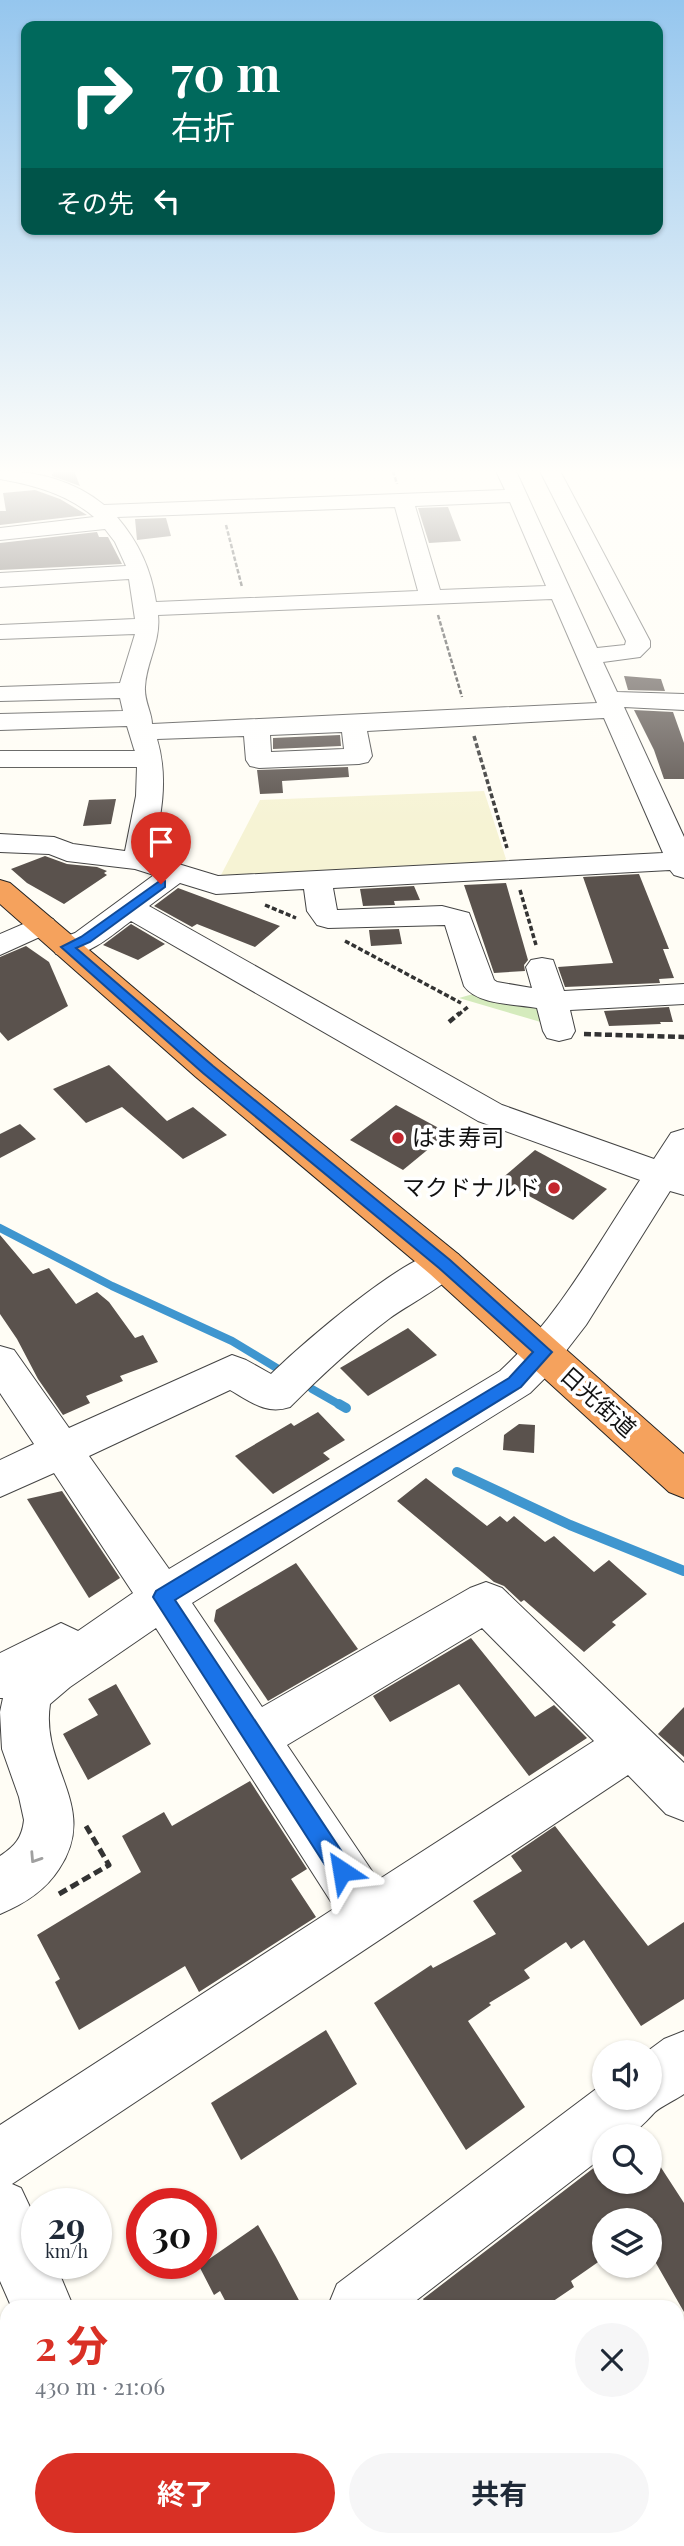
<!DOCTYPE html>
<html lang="ja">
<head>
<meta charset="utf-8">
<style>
  :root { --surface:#fff; --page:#f6f6f7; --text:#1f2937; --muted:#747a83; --accent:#d93025 }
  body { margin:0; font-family:"Playfair Display","Noto Sans JP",serif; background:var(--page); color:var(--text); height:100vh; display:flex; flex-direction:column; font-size:26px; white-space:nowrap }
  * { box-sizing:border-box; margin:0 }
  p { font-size:23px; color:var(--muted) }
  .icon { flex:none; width:38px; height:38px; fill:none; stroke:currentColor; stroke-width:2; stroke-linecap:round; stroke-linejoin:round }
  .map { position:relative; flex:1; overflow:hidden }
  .side { position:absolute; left:0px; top:2300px; width:684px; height:247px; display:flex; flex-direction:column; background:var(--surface); border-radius:21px 21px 0 0; box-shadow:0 2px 5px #0004 }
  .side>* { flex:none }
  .top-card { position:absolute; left:21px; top:21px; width:642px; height:214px; border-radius:14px; box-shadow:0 2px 5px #0004; background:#00695c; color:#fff; overflow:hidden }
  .controls { position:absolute; left:592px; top:2040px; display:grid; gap:14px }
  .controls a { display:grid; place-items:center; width:70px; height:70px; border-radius:50%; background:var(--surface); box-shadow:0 2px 5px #0004; font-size:35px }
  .speed { position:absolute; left:21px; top:2188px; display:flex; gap:14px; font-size:35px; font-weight:700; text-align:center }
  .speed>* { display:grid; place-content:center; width:91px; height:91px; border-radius:50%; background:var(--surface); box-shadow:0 2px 5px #0004; line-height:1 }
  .speed small { font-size:18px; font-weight:400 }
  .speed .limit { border:10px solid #d22; background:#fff; color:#111 }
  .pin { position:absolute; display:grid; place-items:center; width:60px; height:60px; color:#fff; margin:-72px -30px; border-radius:50% 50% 50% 0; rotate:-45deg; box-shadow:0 0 7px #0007 }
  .pin .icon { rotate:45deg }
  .me { position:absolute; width:77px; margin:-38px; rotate:327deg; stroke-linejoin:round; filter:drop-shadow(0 0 5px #0008) }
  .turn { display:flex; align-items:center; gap:24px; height:147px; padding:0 35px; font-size:32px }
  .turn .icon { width:91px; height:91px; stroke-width:2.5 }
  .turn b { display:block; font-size:49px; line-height:60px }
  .then { display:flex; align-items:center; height:66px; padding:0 35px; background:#0003; gap:14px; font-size:26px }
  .round { display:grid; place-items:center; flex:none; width:74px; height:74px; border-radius:37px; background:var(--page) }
  .head { display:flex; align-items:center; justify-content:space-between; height:119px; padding:0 35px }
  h1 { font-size:42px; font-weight:700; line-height:52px; color:var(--accent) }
  .primary-button { display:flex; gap:14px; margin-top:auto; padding:14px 35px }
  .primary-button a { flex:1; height:80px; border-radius:42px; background:var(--accent); color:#fff; font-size:28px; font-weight:700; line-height:80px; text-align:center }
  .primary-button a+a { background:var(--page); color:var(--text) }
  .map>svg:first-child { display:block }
</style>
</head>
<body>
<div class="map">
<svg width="684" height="2546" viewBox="0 0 684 2546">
  <rect width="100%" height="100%" fill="#fffdf5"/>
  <!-- farmland -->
  <polygon fill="#f6f3d4" points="484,791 506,859 497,866 229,880 221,875 260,800"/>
  <!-- green -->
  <polygon fill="#d5ebbd" points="473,994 539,1005 544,1023 459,998"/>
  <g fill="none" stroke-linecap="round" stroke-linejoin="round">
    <!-- stream-far1 -->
    <g stroke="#3f96cf" stroke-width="8">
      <polyline points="0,1228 112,1286 232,1341 280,1370"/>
      <polyline points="312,1389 342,1406"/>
    </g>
    <!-- stream -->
    <g stroke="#3f96cf" stroke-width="10">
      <polyline points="339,1404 346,1408"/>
      <polyline points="457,1472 570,1525 684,1571"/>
    </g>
  </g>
  <!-- building -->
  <g fill="#5a524d">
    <polygon points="53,471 74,471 80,486 52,476"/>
    <polygon points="35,490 60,499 87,515 0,525 0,511 6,511 3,493"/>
    <polygon points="448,507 461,541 429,543 418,508"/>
    <polygon points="166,518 171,536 137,540 135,519"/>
    <polygon points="97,532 99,537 108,537 122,564 0,570 0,543"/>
    <polygon points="624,676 661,679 665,691 628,690"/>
    <polygon points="634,710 673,712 684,743 684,779 664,779 654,750"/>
    <polygon points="340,735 341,746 273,749 273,738"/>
    <polygon points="348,767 349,777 282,781 283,793 260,794 257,770"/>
    <polygon points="116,799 111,824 83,826 89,800"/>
    <polygon points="45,856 67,864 97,867 107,871 104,873 107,875 64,904 27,883 11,869"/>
    <polygon points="639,874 669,949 663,949 674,978 659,979 660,983 565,987 558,967 613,963 583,877"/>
    <polygon points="506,883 528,960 524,965 525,971 494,973 464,885"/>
    <polygon points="414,886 420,900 394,901 395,905 363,906 360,889"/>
    <polygon points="178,888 280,926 255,947 197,924 192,927 154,906"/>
    <polygon points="131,924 165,944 138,960 103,945"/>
    <polygon points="399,929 402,944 371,946 369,930"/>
    <polygon points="26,946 49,962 68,1006 8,1041 0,1032 0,957"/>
    <polygon points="669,1007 673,1022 660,1022 661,1024 609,1026 604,1011"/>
    <polygon points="109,1065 167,1121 193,1107 227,1135 183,1159 122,1107 86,1123 53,1089"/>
    <polygon points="396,1105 448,1133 403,1170 350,1140"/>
    <polygon points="20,1124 36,1139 0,1158 0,1134"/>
    <polygon points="535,1150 607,1189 573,1220 500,1180"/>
    <polygon points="0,1235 33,1274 49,1268 76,1304 97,1292 109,1302 135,1338 143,1335 158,1362 120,1376 123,1381 86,1396 90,1403 63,1415 38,1379 17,1339 0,1314"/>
    <polygon points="408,1328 437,1355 368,1396 340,1368"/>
    <polygon points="318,1412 345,1440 323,1453 330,1459 273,1494 235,1456 291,1423 294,1426"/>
    <polygon points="519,1424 535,1425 534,1453 503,1450 504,1435"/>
    <polygon points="426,1478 487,1526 500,1516 507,1522 514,1516 545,1542 554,1536 594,1572 609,1560 647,1594 612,1622 616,1625 584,1652 524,1600 521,1602 504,1586 494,1582 397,1501"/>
    <polygon points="62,1491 120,1578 89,1598 27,1499"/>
    <polygon points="296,1563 358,1649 268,1701 214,1621 216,1610"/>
    <polygon points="471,1638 535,1717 554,1705 587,1738 529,1776 459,1684 390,1722 373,1696"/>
    <polygon points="116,1684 151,1744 88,1780 63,1734 98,1715 88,1699"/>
    <polygon points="684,1707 684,1757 658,1734"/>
    <polygon points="250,1781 307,1869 291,1879 316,1917 199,1992 185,1966 79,2030 55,1982 60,1979 37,1935 141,1872 122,1836 164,1812 172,1826"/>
    <polygon points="555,1826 648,1946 684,1922 684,1999 641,2026 584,1940 571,1949 566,1942 524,1970 530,1978 489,2003 491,2005 468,2021 525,2107 466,2150 374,2003 431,1965 433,1968 496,1934 473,1901 522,1871 511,1856"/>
    <polygon points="326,2030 357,2084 241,2160 211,2103"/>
    <polygon points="649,2149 684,2203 684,2312 649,2251 649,2221 604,2221 604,2258 571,2281 574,2287 546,2306 427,2306 423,2299 604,2160 604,2182 649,2182"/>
    <polygon points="258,2225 276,2257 302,2306 228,2306 220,2291 214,2295 199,2266"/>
  </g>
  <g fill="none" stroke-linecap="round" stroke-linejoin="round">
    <!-- minor casing -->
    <g stroke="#444" stroke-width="2">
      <g id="minor">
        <path d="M0,471c37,0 75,10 104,34l401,-15 -9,-19h20l81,177 28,-3 1,-4 -86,-170h20l90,170v6l-10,10 -37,5 14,30 67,2v16l-60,-3 60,130v41l-10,-3 -4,-5 -337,18 4,22 105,-4 27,7 25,67 3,2 35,6 -6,-21 5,-7 11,-2 11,2 11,31 120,-7v20l-114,6 5,21 -4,7 -12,3 -12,-3 -4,-7 -6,-23c-21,-4 -60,-3 -73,-22l-19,-61 -117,3 -11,-3 -10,-14 -3,-22 -88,5 -36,-11 -31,23 353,199 152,54 17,-26 13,-4v66l-14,-4 -84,134 -41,53 -15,15 -338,210 70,104 208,-119 16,-6 16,6 182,175v58l-18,-7 -38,-39 -616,409 9,4 16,34v41h18l18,43h-62l-11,-25v-156l335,-217 -179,-280 -86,59 -20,17c-10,64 50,103 9,165 -14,22 -35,35 -59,45v-58c15,-10 22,-18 24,-36l-5,-23 -17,-48 -2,-37 3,-14h-3v-45l61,-30 17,8 55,-38 -79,-120 -54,24v-37l34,-16 -34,-51v-47l14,4 55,78 163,-73 14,5 25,14c30,-29 133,-119 171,-123 5,-1 11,2 16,3l5,10c-10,18 -54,40 -73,54 -36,27 -69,58 -100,89 -24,8 -39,-5 -60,-17l-141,66 80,113 331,-198c58,-53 97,-126 140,-191l-162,-59 -347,-200c-22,16 -46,40 -75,33l-4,-7 4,-7 19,-7 79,-58 -19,-6 -68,-8 -18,-7 -49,-2v-18l54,3 19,7 52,7 11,-55 1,-29h-137v-16h135l-1,-2 -7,-23 -127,4v-16l123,-3 -3,-13 -120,3v-14l120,-4 15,-49 -135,5v-14l135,-6 -6,-40 -129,8v-14l126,-7 -11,-24 -10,-13 -105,11v-12l94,-11c-27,-23 -60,-32 -94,-38zM510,502l36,84 -106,4 -25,-84zM395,507l23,84 -262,11c-5,-33 -17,-59 -39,-85zM552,599l45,104 -445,21c0,-11 -8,-23 -7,-37 1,-25 16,-45 13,-72zM604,718l59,135 -445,23 -66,-20c9,-39 17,-77 5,-117l87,-3 2,24 4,6 9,2 100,-4 9,-2 4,-6 -5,-25zM342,732l2,17 -73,3 -1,-17zM482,1628l112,113 -216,139 -91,-135z"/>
        <polygon points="42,916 53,919 57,925 53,931 0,955 0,934"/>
        <path d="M684,2031v63c-7,5 -24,13 -29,18 -19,20 -22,25 -51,25v19l-195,150h-81l9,-22 267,-201v15h45v-45h-4l19,-14z"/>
        <polygon points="684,2469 684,2540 675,2546 602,2546 605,2539 677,2539 677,2472"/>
        <polygon points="109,2539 177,2539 179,2546 111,2546"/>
      </g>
    </g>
    <!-- highway casing -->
    <g stroke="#222" stroke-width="2">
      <polygon id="highway" points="0,880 10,883 220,1061 458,1254 684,1454 684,1498 669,1492 430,1274 196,1077 0,904"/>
    </g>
    <!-- path-far3 -->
    <g stroke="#333" stroke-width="2.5" stroke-dasharray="4.5 2" stroke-linecap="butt">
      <polyline points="393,471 397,484"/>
      <polyline points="226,525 242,587"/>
      <polyline points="438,615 462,697"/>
    </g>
    <!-- path-far2 -->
    <g stroke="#333" stroke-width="3.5" stroke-dasharray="5 2.5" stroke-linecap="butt">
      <polyline points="474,736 507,848"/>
      <polyline points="520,890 536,945"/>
      <polyline points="265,905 296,918"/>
      <polyline points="345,941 461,1003"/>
      <polyline points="458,1015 469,1006"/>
    </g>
    <!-- path-far1 -->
    <g stroke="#333" stroke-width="4.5" stroke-dasharray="7 3.5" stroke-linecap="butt">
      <polyline points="449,1022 460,1013"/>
      <polyline points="584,1034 684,1037"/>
    </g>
    <!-- path -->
    <polyline stroke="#333" stroke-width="5" stroke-dasharray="9 4.5" stroke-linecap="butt" points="59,1894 109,1865 86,1826"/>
    <!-- minor -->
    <use href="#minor" fill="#fff" fill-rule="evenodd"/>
    <!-- highway -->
    <use href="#highway" fill="#f5a25d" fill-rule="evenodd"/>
  </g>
  <!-- one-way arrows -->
  <defs><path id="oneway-chevron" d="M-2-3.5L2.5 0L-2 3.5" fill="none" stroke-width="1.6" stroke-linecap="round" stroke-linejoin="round" transform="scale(1.75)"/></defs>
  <use stroke="#a0a0a0" href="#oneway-chevron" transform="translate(35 1858) rotate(123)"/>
  <!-- sky -->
  <linearGradient id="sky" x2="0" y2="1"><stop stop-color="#95c6ee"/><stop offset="0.57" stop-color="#fffefa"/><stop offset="1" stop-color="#fffefa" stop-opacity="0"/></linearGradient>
  <rect width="684" height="827" fill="url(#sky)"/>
  <!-- route -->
  <polygon fill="#1a73e8" stroke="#114b97" stroke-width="2" points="161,880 165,881 165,887 90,942 76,948 213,1066 450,1260 552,1352 521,1387 175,1600 350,1864 353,1871 350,1879 342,1882 334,1879 153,1597 156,1591 509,1378 533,1352 439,1268 203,1073 61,947 81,937"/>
  <!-- markers -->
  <g fill="#c4262e" stroke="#fff" stroke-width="2.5">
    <circle cx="398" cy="1138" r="7"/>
    <circle cx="554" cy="1188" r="7"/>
  </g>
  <g text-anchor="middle" stroke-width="7" stroke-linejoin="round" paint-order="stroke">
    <!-- poi labels -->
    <g font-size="23" fill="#111" stroke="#fff" text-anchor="start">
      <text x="412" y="1146">はま寿司</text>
      <text x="540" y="1196" text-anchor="end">マクドナルド</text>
    </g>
    <!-- street labels -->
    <g font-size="23" fill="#111" stroke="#fff">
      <text transform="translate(598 1402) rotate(42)" y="8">日光街道</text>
    </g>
  </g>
</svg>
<div class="controls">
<a><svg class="icon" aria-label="sound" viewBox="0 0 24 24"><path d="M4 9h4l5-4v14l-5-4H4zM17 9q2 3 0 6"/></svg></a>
<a><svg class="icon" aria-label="search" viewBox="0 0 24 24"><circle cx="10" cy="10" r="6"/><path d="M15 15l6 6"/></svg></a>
<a><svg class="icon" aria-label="layers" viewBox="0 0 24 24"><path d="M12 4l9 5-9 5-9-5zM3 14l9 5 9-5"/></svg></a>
</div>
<div class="speed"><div>29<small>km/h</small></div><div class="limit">30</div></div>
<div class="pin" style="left:161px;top:884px;background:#d93025"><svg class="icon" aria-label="arrive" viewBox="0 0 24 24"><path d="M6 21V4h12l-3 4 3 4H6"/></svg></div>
<svg class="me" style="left:342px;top:1871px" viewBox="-20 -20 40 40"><path d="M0-17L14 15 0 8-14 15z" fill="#1a73e8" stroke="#fff" stroke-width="4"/></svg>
<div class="top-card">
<div class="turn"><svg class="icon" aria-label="right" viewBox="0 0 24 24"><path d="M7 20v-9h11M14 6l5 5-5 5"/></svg><div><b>70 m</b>右折</div></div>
<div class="then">その先<svg class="icon" aria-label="left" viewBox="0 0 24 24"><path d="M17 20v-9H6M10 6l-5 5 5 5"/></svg></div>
</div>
<section class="side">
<div class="head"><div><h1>2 分</h1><p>430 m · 21:06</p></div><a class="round"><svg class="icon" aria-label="close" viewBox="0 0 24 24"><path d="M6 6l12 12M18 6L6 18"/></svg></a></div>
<div class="primary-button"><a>終了</a><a>共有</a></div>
</section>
</div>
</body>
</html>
